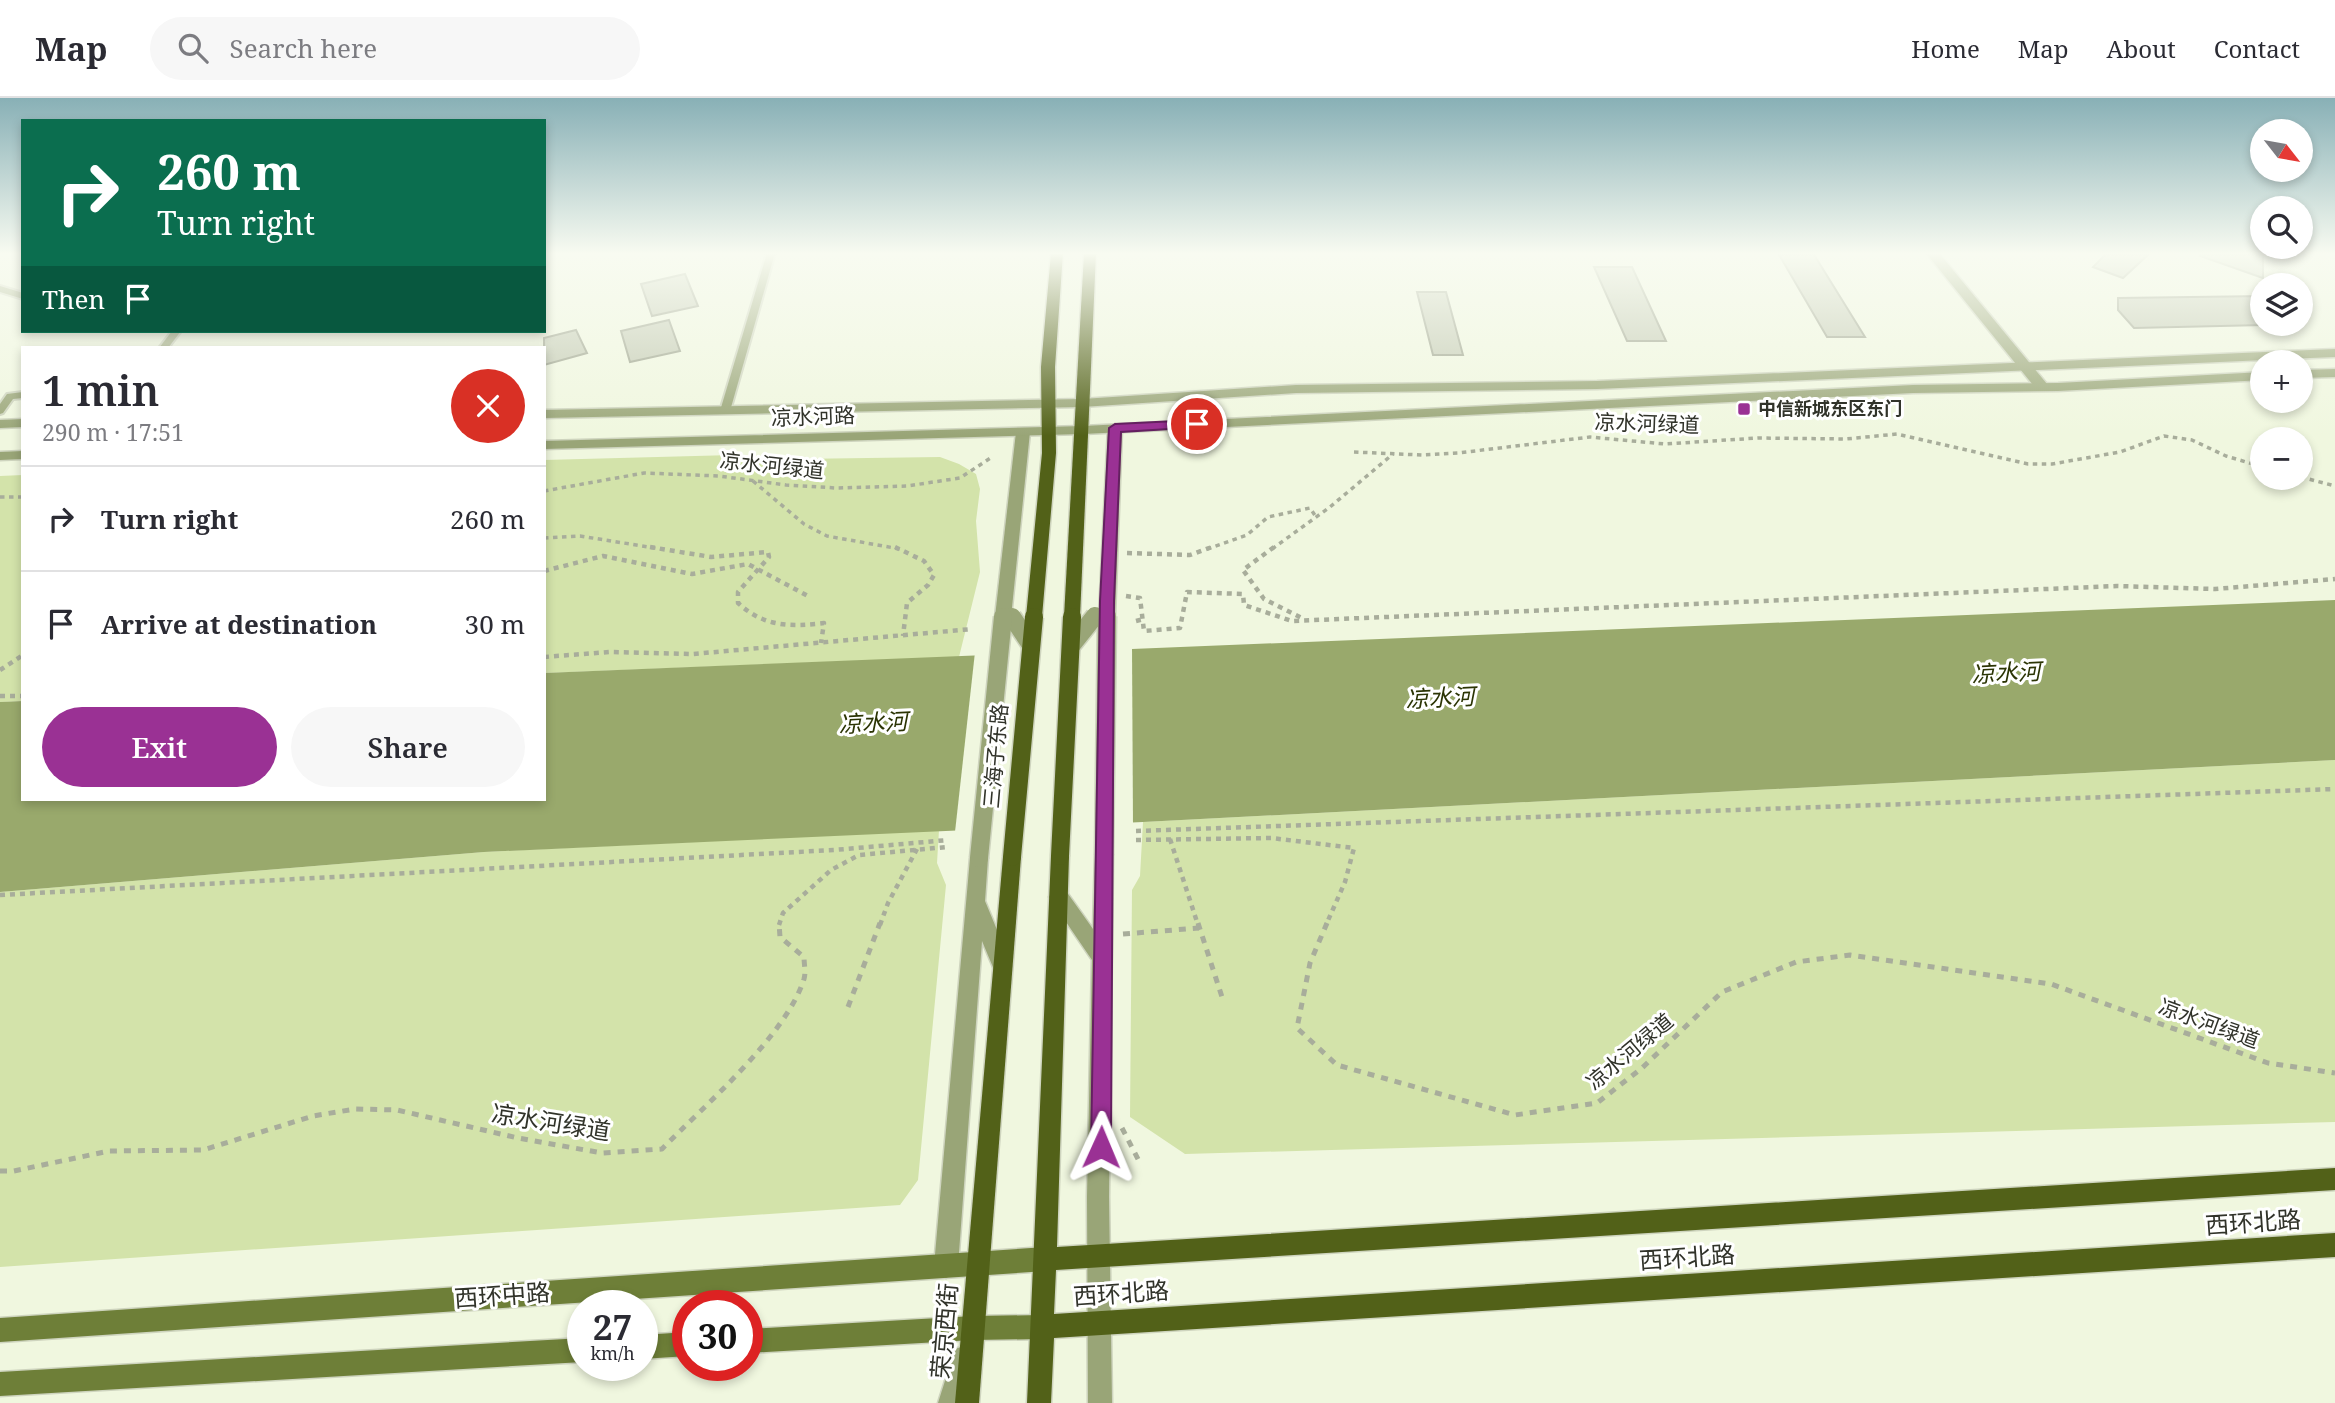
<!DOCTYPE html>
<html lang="en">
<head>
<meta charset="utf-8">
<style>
  :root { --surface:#fff; --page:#f7f7f7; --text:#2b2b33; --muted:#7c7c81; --line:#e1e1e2; --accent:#9a3194 }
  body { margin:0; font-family:"Noto Serif","Noto Sans SC",serif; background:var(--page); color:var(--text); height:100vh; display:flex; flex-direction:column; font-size:26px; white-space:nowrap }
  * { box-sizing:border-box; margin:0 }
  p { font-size:23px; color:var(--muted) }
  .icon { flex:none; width:38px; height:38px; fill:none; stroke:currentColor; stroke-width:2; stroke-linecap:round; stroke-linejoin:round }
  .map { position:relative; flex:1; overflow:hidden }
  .side { position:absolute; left:21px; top:248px; width:525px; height:455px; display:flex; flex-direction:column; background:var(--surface); border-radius:0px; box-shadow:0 4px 10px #0003 }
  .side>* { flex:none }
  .hud { position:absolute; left:21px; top:21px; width:525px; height:214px; border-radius:0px; box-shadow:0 4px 10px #0003; background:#0b6e4f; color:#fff; overflow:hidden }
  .needle { width:46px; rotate:121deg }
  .buttons { position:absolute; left:2250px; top:21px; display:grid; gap:14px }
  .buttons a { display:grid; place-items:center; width:63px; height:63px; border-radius:50%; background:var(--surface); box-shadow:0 4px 10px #0003; font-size:35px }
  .speed { position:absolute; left:567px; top:1192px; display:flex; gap:14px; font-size:35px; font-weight:700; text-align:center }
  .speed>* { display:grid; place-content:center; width:91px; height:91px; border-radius:50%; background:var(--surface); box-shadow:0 4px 10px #0003; line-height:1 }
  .speed small { font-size:18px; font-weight:400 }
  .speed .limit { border:10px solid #d22; background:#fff; color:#111 }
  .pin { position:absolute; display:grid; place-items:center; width:60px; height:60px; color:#fff; margin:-30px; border:4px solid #fff; border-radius:50%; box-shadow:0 2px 7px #0007 }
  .me { position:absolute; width:77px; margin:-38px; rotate:1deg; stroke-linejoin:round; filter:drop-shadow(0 0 5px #0008) }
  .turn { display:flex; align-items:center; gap:24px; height:147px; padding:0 21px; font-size:32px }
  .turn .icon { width:91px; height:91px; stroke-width:2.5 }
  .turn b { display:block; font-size:49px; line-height:60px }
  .then { display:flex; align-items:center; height:66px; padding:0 21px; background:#0003; gap:14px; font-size:26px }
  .round { display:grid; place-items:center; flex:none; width:74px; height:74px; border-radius:37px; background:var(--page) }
  .summary { display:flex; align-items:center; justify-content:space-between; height:119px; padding:0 21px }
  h1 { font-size:42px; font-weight:600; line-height:52px }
  .primary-button { display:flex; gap:14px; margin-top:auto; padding:14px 21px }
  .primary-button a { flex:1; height:80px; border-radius:42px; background:var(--accent); color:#fff; font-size:28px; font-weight:600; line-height:80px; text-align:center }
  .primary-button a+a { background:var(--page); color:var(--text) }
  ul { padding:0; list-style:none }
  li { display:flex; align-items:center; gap:21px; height:105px; padding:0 21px; border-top:2px solid var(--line) }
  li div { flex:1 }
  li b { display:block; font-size:26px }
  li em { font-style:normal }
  header { display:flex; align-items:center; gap:42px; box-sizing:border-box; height:98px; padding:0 35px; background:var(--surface); border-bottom:2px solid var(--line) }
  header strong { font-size:33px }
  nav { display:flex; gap:38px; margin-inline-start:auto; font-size:24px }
  .search { width:490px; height:63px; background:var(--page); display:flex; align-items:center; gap:18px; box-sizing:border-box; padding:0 24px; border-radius:38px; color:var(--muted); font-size:26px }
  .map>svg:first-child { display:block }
</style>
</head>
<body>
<header>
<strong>Map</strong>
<div class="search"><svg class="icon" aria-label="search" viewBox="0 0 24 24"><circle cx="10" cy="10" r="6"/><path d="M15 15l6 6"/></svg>Search here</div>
<nav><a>Home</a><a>Map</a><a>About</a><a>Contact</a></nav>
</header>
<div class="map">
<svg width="2335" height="1305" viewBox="0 0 2335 1305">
  <rect width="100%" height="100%" fill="#f0f7df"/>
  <!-- green -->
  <g fill="#d3e3aa">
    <polygon points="733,357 796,361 940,359 959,366 976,376 980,391 976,423 980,474 959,559 544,575 544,362"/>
    <polygon points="23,377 23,603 0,604 0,378"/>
    <polygon points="2335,662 2335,1024 1185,1056 1130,1019 1132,792 1140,778 1143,724"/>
    <polygon points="939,732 937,765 946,787 918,1082 900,1107 0,1169 0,794 484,754"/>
  </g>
  <!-- water -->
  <polygon fill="#99a96c" points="2335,502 2335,662 1143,724 484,754 0,794 0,604 23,603 23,702 544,702 544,575"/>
  <!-- pier -->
  <polygon fill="#f0f7df" points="1132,548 1133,727 955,734 975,554"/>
  <!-- building -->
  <g fill="#c1c8b1" stroke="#989e88" stroke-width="2">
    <polygon points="1778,155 1813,155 1865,239 1827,239"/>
    <polygon points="2107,155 2150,155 2123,180 2093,169"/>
    <polygon points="2201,155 2263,155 2263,180 2200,158"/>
    <polygon points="1594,169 1632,169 1666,243 1627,243"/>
    <polygon points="685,176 698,208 652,218 641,186"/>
    <polygon points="1417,194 1446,194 1463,257 1433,257"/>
    <polygon points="2263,198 2263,227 2134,230 2118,212 2118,200"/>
    <polygon points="669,222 680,253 630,264 621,233"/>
    <polygon points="576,232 587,255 544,267 544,240"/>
  </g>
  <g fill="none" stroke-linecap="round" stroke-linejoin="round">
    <!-- service casing -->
    <g stroke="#ced4be" stroke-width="4">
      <g id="service">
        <polygon points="767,155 775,155 730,313 728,315 722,315 720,313"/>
        <polygon points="0,188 23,195 23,201 0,194"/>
        <polygon points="172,233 181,233 168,250 159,250"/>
        <polygon points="23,294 23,300 13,301 3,315 0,316 0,306 7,296"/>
      </g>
    </g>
    <!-- minor casing -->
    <g stroke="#ced4be" stroke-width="3">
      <g id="minor">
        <polygon points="1926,155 1939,155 2047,286 2047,292 2037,292"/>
        <polygon points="1115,326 1122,330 1115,518 1107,524 1099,518 1108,330"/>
        <polygon points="1023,330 1030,334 1011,519 1003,525 995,519 1016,334"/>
        <polygon points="1104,749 1111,752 1113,757 1109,1099 1112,1305 1088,1305 1087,1099 1092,862 1049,799 1052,793 1059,791 1066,793 1093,831 1095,757 1097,752"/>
        <polygon points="979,752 986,755 988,760 985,803 1012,868 1009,874 1002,877 995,874 982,843 958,1168 954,1176 946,1180 938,1176 934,1168 970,760 972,755"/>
        <polygon points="964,1248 973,1251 976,1260 962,1305 938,1305 955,1251"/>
      </g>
    </g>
    <!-- tertiary casing -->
    <g stroke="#ced4be" stroke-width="3">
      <g id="tertiary">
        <polygon points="2335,251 2335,259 1597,291 1296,295 1082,309 544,320 544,312 1082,301 1296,287 1597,283"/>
        <polygon points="2335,271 2335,279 2301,280 2301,272"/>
        <polygon points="2263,274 2263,282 2058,293 1913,295 1083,336 544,351 544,343 1083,328 1913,287 2058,285"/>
        <polygon points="23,321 23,329 0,330 0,322"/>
        <polygon points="23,353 23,361 0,362 0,354"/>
      </g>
    </g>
    <!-- secondary casing -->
    <g stroke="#ced4be" stroke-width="3">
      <g id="secondary">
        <polygon points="1046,1149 1054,1153 1058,1161 1054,1169 1046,1173 0,1244 0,1220"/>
        <polygon points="1042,1217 1050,1221 1054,1229 1050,1237 1042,1241 973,1242 747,1255 747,1231 973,1218"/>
        <polygon points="688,1234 688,1258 642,1261 642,1237"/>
        <polygon points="583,1240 583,1264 0,1298 0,1274"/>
      </g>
    </g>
    <!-- primary casing -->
    <g stroke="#ced4be" stroke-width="3">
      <g id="primary">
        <polygon points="1051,155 1063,155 1055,269 1056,355 1042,519 1034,525 1026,519 1042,355 1041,269"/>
        <polygon points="1084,155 1096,155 1080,519 1072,525 1064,519"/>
        <polygon points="1060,750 1067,753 1069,758 1057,1149 2335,1070 2335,1092 1056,1172 1054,1216 2335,1135 2335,1159 1054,1240 1051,1305 1027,1305 1051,758 1053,753"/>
        <polygon points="1012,751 1019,754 1021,759 979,1305 955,1305 1003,759 1005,754"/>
      </g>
    </g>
    <!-- path-far2 -->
    <g stroke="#a8ad9b" stroke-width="3.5" stroke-dasharray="4.5 4.5" stroke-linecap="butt">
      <polyline points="1354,354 1422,357 1458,355 1590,339 1665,346 1758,340 1846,341 1897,336 2028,366 2052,366 2120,354 2164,338 2192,342 2226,358 2263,369"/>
      <polyline points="2301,379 2335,388"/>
      <polyline points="753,383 804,426 827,438 900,451"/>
      <polyline points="544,393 644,375 719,378 786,387 836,390 907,388 960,380 992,359"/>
      <polyline points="0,399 23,399"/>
      <polyline points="544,440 580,438 661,451"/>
      <polyline points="1207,451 1247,437 1268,419 1310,410 1316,419"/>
      <polyline points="1272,451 1330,409 1393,356"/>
    </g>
    <!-- path-far1 -->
    <g stroke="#a8ad9b" stroke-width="4.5" stroke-dasharray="5 5" stroke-linecap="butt">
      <path d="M650,449l61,10 57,-5 1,5 -31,35v11c26,24 52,24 86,20l-3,20"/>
      <polyline points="895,449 924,463 934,477 928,487 907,505 903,538"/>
      <polyline points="1274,449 1243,472 1264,501 1302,520"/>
      <polyline points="1127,455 1190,457 1212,449"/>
      <polyline points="1126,498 1140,500 1144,533 1180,530 1187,494 1243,496 1244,507 1292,523 2117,488 2215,491 2335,481"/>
      <polyline points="1136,523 1144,521"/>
      <polyline points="544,559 610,554 693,556 972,531"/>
      <polyline points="0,572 23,557"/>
      <polyline points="0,598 23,598"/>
      <polyline points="1136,733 2335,691"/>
      <polyline points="1170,741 1198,827"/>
      <polyline points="1136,742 1271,740 1354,750 1345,784 1326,827"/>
      <polyline points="0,797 834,752 948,742"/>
      <polyline points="779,827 783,815 831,772 859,757 947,749"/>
      <polyline points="880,827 888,805 917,751"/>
    </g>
    <!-- path -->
    <g stroke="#a8ad9b" stroke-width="5" stroke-dasharray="7 7" stroke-linecap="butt">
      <polyline points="1198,825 1222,899"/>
      <polyline points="1327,825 1310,865 1297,930 1337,967 1515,1017 1597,1005 1642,970 1722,894 1796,864 1850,857 2051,886 2268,965 2335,975"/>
      <polyline points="1123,836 1199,830"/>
      <polyline points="848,909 880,825"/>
      <polyline points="1122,1030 1140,1065"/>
      <path d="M0,1073h14l95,-20 94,-1 110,-34 42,-7 42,1 121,28 84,15 60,-4c42,-43 124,-113 142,-170 2,-7 0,-15 0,-22l-24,-20 -1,-14"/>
    </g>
    <!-- service -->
    <use href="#service" fill="#99a577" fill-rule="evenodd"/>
    <!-- minor -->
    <use href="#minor" fill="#99a577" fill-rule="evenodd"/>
    <!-- tertiary -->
    <use href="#tertiary" fill="#99a577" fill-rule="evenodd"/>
    <!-- secondary -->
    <use href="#secondary" fill="#6e7f38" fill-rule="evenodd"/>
    <!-- primary -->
    <use href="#primary" fill="#526118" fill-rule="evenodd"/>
    <!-- minor-bridge casing -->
    <g stroke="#ced4be" stroke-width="21" stroke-linecap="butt">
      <g id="minor-bridge">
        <polyline points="1012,519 1031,547"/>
        <polyline points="1071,548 1095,518"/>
        <polyline points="1104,757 1107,518"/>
        <polyline points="979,760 1003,519"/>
      </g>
    </g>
    <!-- primary-bridge casing -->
    <g stroke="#ced4be" stroke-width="21" stroke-linecap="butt">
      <g id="primary-bridge">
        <polyline points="1060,758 1072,519"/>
        <polyline points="1012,759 1034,519"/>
      </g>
    </g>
    <!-- path-bridge -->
    <polyline stroke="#a8ad9b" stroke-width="4.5" stroke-dasharray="5 5" stroke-linecap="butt" points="544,473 603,458 692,476 748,466 808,498"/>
    <!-- minor-bridge -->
    <use href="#minor-bridge" stroke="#99a577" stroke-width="18"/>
    <!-- primary-bridge -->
    <use href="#primary-bridge" stroke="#526118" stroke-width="18"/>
  </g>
  <!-- sky -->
  <linearGradient id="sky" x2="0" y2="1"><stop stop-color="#88b0b6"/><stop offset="0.46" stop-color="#f8fbf1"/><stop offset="1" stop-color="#f8fbf1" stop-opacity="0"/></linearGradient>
  <rect width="2335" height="338" fill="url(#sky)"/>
  <!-- route -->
  <polygon fill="#9a3194" stroke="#642060" stroke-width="2" points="1197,322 1202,323 1202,329 1121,334 1114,503 1111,1049 1108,1056 1101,1059 1094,1056 1091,1049 1100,503 1109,330 1115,326"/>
  <!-- markers -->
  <rect fill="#9a3194" stroke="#fff" stroke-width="2.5" x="1737" y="304" width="14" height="14" rx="3.5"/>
  <g text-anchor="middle" stroke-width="6" stroke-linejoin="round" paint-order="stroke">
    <!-- far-poi labels -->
    <g font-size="18" font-weight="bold" fill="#31332a" stroke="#fff" text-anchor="start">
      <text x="1758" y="317">中信新城东区东门</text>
    </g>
    <!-- street labels -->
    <g font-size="21" fill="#31332a" stroke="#fff">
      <text transform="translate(813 319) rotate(-2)" y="7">凉水河路</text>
      <text transform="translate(1647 326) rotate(2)" y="7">凉水河绿道</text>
      <text transform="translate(772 368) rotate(6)" y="7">凉水河绿道</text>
      <text transform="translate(996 658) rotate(-85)" y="7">三海子东路</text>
      <text transform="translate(2209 926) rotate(20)" y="7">凉水河绿道</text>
      <text transform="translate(1630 954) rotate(-40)" y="7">凉水河绿道</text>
    </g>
    <!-- water labels -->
    <g font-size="23" font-style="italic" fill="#2b3404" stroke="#fff">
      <text transform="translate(2006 575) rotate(-3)" y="8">凉水河</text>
      <text transform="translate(1440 600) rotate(-3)" y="8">凉水河</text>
      <text transform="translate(873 625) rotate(-3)" y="8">凉水河</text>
    </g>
    <!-- near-street labels -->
    <g font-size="24" fill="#31332a" stroke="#fff">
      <text transform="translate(551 1025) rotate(9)" y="8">凉水河绿道</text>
      <text transform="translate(2253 1125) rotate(-4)" y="8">西环北路</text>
      <text transform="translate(1687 1160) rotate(-4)" y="8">西环北路</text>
      <text transform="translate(1121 1196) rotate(-4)" y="8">西环北路</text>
      <text transform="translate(502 1198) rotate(-4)" y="8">西环中路</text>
      <text transform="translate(945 1233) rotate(-85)" y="8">荣京西街</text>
    </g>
  </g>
</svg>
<div class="buttons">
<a><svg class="needle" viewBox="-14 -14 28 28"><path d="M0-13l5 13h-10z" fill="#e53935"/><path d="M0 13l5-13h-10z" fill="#7c7c81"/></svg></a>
<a><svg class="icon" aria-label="search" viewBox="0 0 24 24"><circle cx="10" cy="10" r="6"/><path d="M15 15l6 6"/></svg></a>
<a><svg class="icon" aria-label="layers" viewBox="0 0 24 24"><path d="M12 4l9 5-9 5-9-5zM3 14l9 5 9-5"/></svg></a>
<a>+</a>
<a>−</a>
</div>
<div class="speed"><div>27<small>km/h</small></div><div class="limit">30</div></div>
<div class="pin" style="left:1197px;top:326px;background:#d93025"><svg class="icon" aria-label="arrive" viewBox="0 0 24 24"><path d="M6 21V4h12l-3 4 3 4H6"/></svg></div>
<svg class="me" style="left:1101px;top:1049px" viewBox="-20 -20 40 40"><path d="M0-17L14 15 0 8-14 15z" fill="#9a3194" stroke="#fff" stroke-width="4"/></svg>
<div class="hud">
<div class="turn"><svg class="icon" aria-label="right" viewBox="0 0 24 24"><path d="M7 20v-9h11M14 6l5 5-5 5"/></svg><div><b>260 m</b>Turn right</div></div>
<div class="then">Then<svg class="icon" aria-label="arrive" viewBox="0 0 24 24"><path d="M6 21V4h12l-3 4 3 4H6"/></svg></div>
</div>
<section class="side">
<div class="summary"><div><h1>1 min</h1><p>290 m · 17:51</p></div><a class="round" style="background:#d93025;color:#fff"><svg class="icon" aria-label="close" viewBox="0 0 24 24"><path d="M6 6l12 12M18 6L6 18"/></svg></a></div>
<ul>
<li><svg class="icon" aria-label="right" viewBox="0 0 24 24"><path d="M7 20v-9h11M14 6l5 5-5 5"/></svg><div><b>Turn right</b></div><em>260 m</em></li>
<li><svg class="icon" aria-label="arrive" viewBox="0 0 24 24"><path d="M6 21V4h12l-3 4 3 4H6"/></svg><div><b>Arrive at destination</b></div><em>30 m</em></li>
</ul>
<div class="primary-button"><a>Exit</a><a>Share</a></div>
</section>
</div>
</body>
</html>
